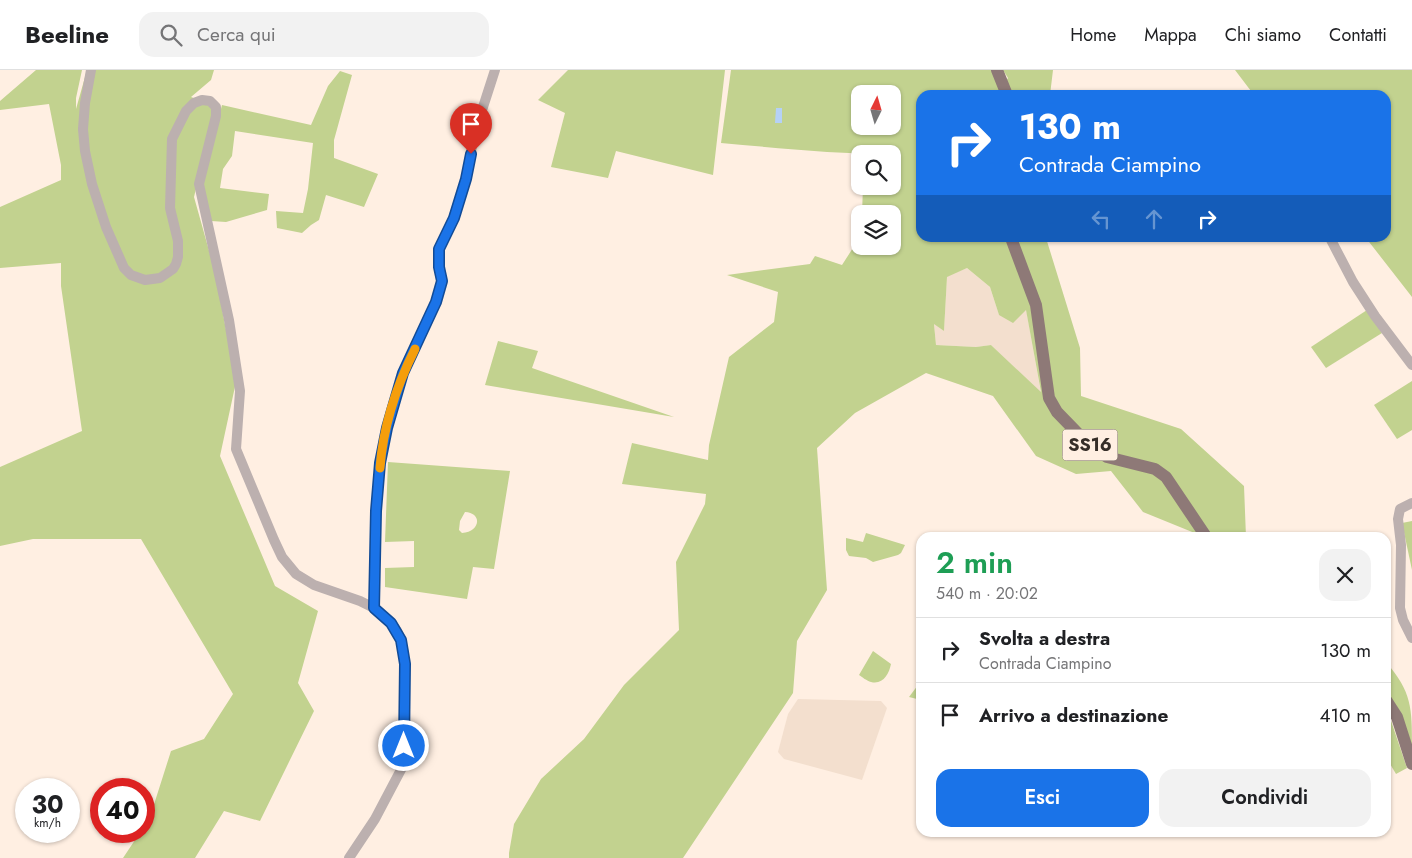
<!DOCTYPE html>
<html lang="it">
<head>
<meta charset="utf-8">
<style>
  :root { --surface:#fff; --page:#f2f2f2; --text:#202124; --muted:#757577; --line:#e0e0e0; --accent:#1a73e8 }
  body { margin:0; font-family:Jost,sans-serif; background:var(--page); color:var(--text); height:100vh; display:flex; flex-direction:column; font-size:19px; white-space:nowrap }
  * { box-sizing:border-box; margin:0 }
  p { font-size:16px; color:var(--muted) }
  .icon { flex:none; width:28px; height:28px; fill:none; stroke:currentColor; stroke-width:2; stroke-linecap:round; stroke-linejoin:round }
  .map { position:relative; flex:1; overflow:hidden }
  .panel { position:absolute; left:916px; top:462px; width:475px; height:305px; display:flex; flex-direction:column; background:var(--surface); border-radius:15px; box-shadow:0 1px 4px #0004 }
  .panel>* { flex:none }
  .hud { position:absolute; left:916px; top:20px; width:475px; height:152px; border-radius:15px; box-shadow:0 1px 4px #0004; background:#1a73e8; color:#fff; overflow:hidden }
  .needle { width:32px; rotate:5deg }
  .fabs { position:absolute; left:851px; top:15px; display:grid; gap:10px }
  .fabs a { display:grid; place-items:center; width:50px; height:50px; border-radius:10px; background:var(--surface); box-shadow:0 1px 4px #0004; font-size:25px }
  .speed { position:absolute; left:15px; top:708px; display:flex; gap:10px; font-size:25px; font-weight:700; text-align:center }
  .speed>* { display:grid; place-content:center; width:65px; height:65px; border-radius:50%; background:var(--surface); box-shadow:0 1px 4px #0004; line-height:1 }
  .speed small { font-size:12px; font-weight:400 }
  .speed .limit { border:8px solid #d22; background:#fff; color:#111 }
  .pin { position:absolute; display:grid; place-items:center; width:42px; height:42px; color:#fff; margin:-51px -21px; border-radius:50% 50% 50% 0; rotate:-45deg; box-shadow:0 0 5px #0007 }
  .pin .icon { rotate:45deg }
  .me { position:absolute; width:55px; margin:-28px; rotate:0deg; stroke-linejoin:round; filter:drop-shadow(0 0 4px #0008) }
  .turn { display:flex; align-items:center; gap:18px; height:105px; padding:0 20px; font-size:22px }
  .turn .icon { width:65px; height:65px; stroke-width:2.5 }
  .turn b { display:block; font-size:35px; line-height:42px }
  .lanes { display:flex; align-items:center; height:48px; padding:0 20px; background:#0003; justify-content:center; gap:25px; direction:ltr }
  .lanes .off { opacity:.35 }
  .round { display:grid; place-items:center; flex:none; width:52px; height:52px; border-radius:15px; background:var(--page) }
  .head { display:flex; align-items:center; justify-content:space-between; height:85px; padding:0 20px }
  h1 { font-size:30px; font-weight:600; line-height:38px; color:#1e9e55 }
  .cta { display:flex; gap:10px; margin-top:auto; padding:10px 20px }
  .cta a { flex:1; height:58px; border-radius:15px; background:var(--accent); color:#fff; font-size:20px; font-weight:600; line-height:58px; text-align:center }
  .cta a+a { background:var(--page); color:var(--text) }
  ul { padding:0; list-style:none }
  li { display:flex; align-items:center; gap:15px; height:65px; padding:0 20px; border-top:1px solid var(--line) }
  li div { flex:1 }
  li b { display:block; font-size:19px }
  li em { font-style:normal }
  header { display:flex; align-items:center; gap:30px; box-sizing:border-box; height:70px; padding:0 25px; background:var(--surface); border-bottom:1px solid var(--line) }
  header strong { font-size:24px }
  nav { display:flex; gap:28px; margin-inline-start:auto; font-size:18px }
  .search { width:350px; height:45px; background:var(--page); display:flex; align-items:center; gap:12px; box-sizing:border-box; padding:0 18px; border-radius:15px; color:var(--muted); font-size:19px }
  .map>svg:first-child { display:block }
</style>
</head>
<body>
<header>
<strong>Beeline</strong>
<div class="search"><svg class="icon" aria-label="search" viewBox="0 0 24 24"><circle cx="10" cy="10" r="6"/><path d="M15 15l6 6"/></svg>Cerca qui</div>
<nav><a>Home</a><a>Mappa</a><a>Chi siamo</a><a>Contatti</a></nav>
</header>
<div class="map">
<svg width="1412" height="788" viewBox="0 0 1412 788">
  <rect width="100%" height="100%" fill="#ffefe2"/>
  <!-- built -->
  <g fill="#f3dfce">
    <polygon points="967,198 990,217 999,245 1026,239 1041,323 991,275 976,277 936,275 934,253 944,261 947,206"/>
    <polygon points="798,629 881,631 887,638 862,710 784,689 778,682 788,644"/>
  </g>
  <!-- green -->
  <g fill="#c2d28f" fill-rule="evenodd">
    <polygon points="36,0 82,0 76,28 76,39 87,0 214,0 211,10 191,27 210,34 214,42 194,127 215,202 236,312 220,386 275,516 318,541 298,613 314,641 260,751 224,741 195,788 123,788 141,761 144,761 144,756 150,747 171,681 204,669 233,624 141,469 33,469 0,476 0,397 82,361 61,216 61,193 0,198 0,137 61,110 61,95 49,34 0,40 0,31"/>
    <polygon points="568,0 725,0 713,105 616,81 608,108 551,97 565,43 538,30"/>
    <path d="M731,0h263l8,17 6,-9 -5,-8h50l-3,25h-129v143h125l34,110 1,48 100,33 63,57 2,51h-45l1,-1 -59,-24 -32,-41 -35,3 -40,-18 -43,-60 -67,-23 -71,40 -38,35 10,142 -30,51 -4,52 -110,165h-174v-5l5,-29 27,-45 43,-40 40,-54 55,-55 -3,-68 29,-58 1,-10 -84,-10 10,-41 76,17 1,-15 20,-88 45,-35 4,-30 -51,-17 83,-11 5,-8 27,9 18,-28v9h32v-32h-30l1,-28h29v-32c-57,0 -113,-6 -171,-11zM860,24h32v32h-32zM967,198l23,19 9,28 14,8 13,-13 15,82 -50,-47 -15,2 -40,-2 -2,-21 10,7 3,-54z"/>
    <polygon points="1235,0 1412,0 1412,227 1366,168 1386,168 1386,25 1254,25"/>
    <polygon points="340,1 352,5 334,70 334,88 378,104 364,137 326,125 319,150 311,155 302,163 277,158 276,141 303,143 308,119 313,73 235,61 232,86 223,99 220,118 269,124 267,140 226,152 211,151 202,112 222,35 311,55 328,16"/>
    <polygon points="1367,240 1382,263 1326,298 1311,277"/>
    <polygon points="498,271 538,281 532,298 674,347 485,315"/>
    <polygon points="1412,311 1412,360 1397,369 1374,335"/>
    <path d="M388,392l122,9 -16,98 -21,-2 -6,32 -82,-12v-19l29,-1v-26l-29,1zM465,442c18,1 15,20 -3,21l-3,-3 1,-9z"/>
    <polygon points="1412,451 1412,500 1402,453"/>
    <polygon points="866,463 905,475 901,483 898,485 873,492 866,488 849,486 846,480 846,468 863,472"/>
    <path d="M873,581l18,13c-2,10 -8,21 -20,18 -4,-1 -9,-5 -12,-7z"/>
    <path d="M1386,592c26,30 26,46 26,85l-11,-34 -15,-23z"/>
    <polygon points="921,611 921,630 909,627"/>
    <polygon points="1386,636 1407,698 1396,704 1386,687"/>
  </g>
  <!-- water -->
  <polygon fill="#b5d1f6" points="776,38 782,38 782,53 775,53"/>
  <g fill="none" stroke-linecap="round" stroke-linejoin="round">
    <!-- minor -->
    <g stroke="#bcb0af" stroke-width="10">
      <polyline points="91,0 85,33 83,59 85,81 92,114 106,157 124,198 131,205 145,210 160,208 173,199 176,194 178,187 178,171 170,138 172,69 186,41 194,33 202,30 210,31 216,37 216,46 199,114 229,250 240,321 236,379 274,470 282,487 296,504 314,515 360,531 374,538 391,553 397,561 401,570 404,584 404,694 375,749 349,788"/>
      <polyline points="1330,168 1353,212 1375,246 1412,295"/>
      <polyline points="1412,433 1400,439 1398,449 1401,475 1400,538 1403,550 1412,568"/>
      <polyline points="374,538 376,441 380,393 387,358 403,303 436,232 442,211 439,197 439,179 453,149 466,109 474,65 495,0"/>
    </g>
    <!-- major -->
    <g stroke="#8e7977" stroke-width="12">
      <polyline points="997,0 1007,25"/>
      <polyline points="1011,168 1036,235 1049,328 1057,342 1090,376 1107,387 1155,399 1166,407 1207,468"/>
      <polyline points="1386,630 1397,647 1412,694"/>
    </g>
  </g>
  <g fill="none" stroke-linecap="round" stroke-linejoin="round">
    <!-- route casing -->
    <g stroke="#114b97" stroke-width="12">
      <polyline id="route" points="404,676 405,594 401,570 391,553 374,538 376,441 380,393 387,358 403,303 436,232 442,211 439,197 439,179 454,148 466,109 471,84"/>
    </g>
    <!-- route -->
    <use href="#route" stroke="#1a73e8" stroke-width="9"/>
    <!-- slow -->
    <path stroke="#f59e0b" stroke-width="9" d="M380,398c3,-41 17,-83 35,-119"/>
  </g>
  <g text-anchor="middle" stroke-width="4" stroke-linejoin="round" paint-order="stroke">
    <!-- shield labels -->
    <rect fill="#ffefe2" stroke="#726860" stroke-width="1" x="1062.5" y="359.5" width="55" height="31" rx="4"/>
    <g font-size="18" font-weight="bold" fill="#362e28">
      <text x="1090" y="381">SS16</text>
    </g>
  </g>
</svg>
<div class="fabs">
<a><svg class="needle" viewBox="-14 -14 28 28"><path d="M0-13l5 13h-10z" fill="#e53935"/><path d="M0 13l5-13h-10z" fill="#757577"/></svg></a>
<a><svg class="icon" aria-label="search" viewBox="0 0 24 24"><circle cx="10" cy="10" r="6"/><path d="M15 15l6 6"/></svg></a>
<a><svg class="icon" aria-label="layers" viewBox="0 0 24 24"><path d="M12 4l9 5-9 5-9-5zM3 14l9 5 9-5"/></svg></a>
</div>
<div class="speed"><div>30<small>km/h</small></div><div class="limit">40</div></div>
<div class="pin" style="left:471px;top:84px;background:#d93025"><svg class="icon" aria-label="arrive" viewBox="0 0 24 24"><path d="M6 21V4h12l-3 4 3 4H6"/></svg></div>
<svg class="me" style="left:404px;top:676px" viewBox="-20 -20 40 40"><circle r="17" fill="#1a73e8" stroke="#fff" stroke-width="3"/><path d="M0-11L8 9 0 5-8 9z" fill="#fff"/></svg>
<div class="hud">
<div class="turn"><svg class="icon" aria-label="right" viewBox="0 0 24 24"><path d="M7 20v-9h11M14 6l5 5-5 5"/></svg><div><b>130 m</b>Contrada Ciampino</div></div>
<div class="lanes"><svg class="icon off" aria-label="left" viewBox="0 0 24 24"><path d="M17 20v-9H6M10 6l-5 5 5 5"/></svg><svg class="icon off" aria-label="ahead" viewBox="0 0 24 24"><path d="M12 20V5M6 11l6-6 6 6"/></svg><svg class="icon" aria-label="right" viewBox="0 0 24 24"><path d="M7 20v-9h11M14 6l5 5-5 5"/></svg></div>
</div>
<section class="panel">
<div class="head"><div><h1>2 min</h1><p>540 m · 20:02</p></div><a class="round"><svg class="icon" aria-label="close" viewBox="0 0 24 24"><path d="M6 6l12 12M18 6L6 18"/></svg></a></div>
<ul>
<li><svg class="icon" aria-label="right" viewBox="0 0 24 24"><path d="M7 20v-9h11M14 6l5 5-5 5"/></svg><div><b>Svolta a destra</b><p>Contrada Ciampino</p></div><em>130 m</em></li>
<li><svg class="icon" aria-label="arrive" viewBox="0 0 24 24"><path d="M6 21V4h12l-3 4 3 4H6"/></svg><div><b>Arrivo a destinazione</b></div><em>410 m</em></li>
</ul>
<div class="cta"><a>Esci</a><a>Condividi</a></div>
</section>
</div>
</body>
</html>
